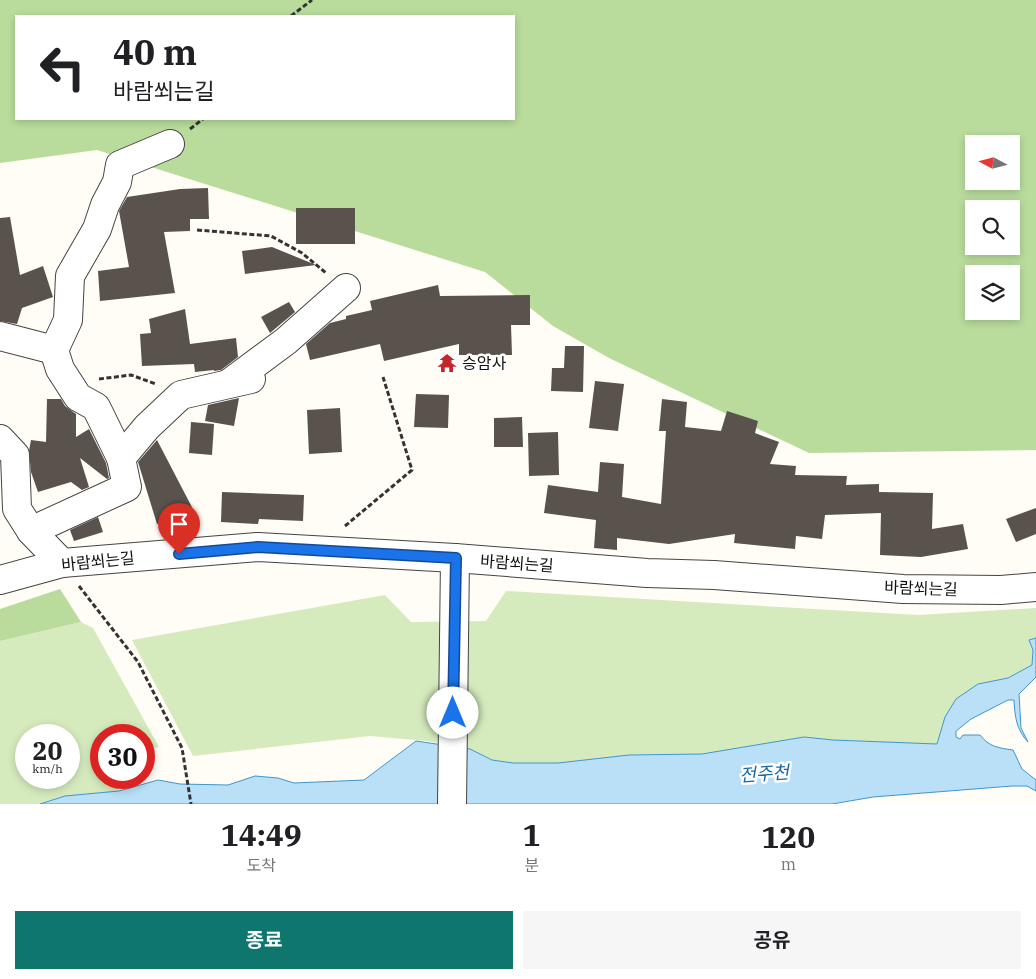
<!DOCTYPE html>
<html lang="ko">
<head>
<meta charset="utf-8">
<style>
  :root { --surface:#fff; --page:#f6f6f6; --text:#202124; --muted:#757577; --accent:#0f766e }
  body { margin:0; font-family:"IBM Plex Serif","Noto Sans KR",serif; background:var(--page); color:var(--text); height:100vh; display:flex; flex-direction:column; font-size:19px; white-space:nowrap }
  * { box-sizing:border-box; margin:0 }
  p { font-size:16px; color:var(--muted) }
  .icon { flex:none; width:28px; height:28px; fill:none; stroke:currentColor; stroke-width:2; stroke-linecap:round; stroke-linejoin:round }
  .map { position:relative; height:804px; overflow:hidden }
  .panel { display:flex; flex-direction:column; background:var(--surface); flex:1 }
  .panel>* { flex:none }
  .banner { position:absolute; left:15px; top:15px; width:500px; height:105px; border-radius:0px; box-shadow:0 2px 8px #0003; background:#fff; color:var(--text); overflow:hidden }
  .needle { width:32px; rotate:277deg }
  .controls { position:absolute; left:965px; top:135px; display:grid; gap:10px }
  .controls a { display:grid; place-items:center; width:55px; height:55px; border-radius:0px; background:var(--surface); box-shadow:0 2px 8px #0003; font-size:25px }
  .speed { position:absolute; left:15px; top:724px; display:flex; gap:10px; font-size:25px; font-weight:700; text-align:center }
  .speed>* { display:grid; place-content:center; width:65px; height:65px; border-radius:50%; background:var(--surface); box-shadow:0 2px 8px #0003; line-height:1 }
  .speed small { font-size:12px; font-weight:400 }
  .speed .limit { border:8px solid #d22; background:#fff; color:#111 }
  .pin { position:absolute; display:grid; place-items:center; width:42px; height:42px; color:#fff; margin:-51px -21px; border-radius:50% 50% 50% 0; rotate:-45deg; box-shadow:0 0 5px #0007 }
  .pin .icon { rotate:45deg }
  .me { position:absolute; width:55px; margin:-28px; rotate:0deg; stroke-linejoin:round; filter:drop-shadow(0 0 4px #0008) }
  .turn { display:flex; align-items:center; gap:18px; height:105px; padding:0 15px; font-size:22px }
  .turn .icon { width:65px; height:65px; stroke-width:2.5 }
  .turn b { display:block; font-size:35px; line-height:42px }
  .eta { display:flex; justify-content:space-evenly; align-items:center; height:85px; text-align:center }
  .eta b { font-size:30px; font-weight:700; line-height:35px }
  .button { display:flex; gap:10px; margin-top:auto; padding:10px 15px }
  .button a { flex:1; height:58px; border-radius:0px; background:var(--accent); color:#fff; font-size:20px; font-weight:700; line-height:58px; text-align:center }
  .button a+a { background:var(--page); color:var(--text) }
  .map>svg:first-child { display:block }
</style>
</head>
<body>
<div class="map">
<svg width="1036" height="804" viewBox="0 0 1036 804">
  <rect width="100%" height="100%" fill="#fffdf5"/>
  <!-- green -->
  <g fill="#d5ebbd" fill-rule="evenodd">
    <polygon points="506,591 918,615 1036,608 1036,638 1029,640 1033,650 1032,665 1008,678 978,684 945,717 937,744 833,740 804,737 702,754 629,755 558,763 513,763 492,760 470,749 427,741 370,736 193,756 132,640 385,595 411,622 486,621"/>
    <path d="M81,622l12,6 66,119 -15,4v-16h-43v43h12l6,13 -54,5 -25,8h-40v-163zM26,735h43v43h-43z"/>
  </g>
  <!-- forest -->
  <g fill="#b9dc9c" fill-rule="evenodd">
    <path d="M0,0h1036v450l-227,3 -200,-95 -56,-32 -68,-54 -388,-122 -97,13zM16,16h498v103h-498zM974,144h37v37h-37zM974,209h37v37h-37zM974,274h37v37h-37z"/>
    <polygon points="60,589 81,622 0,641 0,609"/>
  </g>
  <!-- water -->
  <path fill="#b9e0f7" stroke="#3f96cf" d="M1036,638v39l-17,17 2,34 7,14c-12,-13 -13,-25 -14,-42h-6l-37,19 -15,12v6l4,2 3,-4h17c9,12 19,13 33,15l9,19 14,11v11l-9,-5h-15l-139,11 -41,7h-792l25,-8 54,-5 39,-11 22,4 48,1 27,-9 23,2 16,5 70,-3 52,-39 54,8 22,11 21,3h45l71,-8 73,-1 102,-17 29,3 104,4 8,-27 11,-18 22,-15 30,-6 24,-13 1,-15 -4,-10z"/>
  <!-- building -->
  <g fill="#5a524d">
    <polygon points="208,188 209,219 190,219 190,231 164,232 175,293 100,301 98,271 129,267 119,211 127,197 180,189"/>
    <rect x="296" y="208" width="59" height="36"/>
    <polygon points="10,217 20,275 43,266 53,297 22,308 17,324 0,321 0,218"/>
    <polygon points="272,247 316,265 245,274 242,251"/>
    <polygon points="438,285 440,296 530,295 530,325 511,325 512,355 459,355 459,344 384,361 380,344 310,360 306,344 330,323 346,319 346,316 372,310 370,301"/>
    <polygon points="289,302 295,312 270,333 261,317"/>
    <polygon points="185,309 190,344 236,338 238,357 221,370 214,371 214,370 195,372 194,364 142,366 140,334 151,333 149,319"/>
    <polygon points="565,346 584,346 583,392 551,391 552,368 564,368"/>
    <polygon points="595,381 624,384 618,431 589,428"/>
    <polygon points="416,394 449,395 448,428 414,427"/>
    <polygon points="239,398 234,426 205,421 208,405"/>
    <polygon points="47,399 61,399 65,406 76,414 76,437 89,429 106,463 109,478 107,479 80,458 89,487 82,490 71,482 38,492 31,472 29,451 31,440 46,442"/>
    <polygon points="662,399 687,402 685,427 721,431 727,411 758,421 755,433 779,442 770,464 796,466 795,475 847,476 846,485 879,484 879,492 933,493 932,529 963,524 968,549 921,557 880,555 881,513 825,515 822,539 796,536 795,549 734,543 735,534 669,544 617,538 617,550 594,548 596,520 544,513 548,485 598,492 600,462 624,464 622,497 661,504 666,431 659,431"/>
    <polygon points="340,408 342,452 309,454 307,410"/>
    <polygon points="522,417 523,447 494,447 494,418"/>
    <polygon points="191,422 214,424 212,455 189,453"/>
    <polygon points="558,432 559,475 529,476 528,433"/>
    <polygon points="157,440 195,513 157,524 138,462"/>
    <polygon points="222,492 304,495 303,521 259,519 258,524 221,522"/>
    <polygon points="1036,508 1036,534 1016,542 1006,519"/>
    <polygon points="98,517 103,532 74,541 70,530"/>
  </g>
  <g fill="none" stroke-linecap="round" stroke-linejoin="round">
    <!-- minor casing -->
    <g stroke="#444" stroke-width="30">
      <g id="minor">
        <polyline points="0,336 54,350"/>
        <polyline points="228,384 286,341 346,288"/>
        <polyline points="0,439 15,455 17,509 31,531 62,563"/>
        <polyline points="121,458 96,407 78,397 60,369 54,350 68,320 70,276 97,229 105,205 117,182 120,165 170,144"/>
        <polyline points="31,531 127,487 121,458 147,427 181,395 251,379"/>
        <polyline points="0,580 62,563 258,547 455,558 647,573 714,575 903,589 1001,590 1036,587"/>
        <polyline points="452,804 455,558"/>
      </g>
    </g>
    <!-- path -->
    <g stroke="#333" stroke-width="3" stroke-dasharray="5 2.5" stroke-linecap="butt">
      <polyline points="291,16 312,0"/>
      <polyline points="190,129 203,119"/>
      <polyline points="197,230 271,236 302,253 326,273"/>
      <polyline points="99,379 131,375 156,384"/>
      <polyline points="345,526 412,470 383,377"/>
      <polyline points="79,586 138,662 182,748 191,804"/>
    </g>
    <!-- minor -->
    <use href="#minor" stroke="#fff" stroke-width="28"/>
  </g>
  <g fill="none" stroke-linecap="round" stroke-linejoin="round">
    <!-- route casing -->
    <g stroke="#114b97" stroke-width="12">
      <polyline id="route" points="179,554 258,547 456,558 453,713"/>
    </g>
    <!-- route -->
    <use href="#route" stroke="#1a73e8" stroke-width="9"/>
  </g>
  <!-- icons -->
  <defs>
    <g id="temple-bare" transform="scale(1.5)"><path d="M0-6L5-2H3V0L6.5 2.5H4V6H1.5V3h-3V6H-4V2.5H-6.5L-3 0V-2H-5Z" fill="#c4262e" stroke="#fff" stroke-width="2.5" paint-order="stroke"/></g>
  </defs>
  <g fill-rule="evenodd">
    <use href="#temple-bare" x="447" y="363"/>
  </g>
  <g text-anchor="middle" stroke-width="5" stroke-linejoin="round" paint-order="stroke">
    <!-- poi labels -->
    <g font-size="16" fill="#111" stroke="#fff" text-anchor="start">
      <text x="462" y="369">승암사</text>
    </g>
    <!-- street labels -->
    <g font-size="16" fill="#111" stroke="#fff">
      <text transform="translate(98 561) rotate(-6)" y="6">바람쐬는길</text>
      <text transform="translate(517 563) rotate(4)" y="6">바람쐬는길</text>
      <text transform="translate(921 588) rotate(2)" y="6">바람쐬는길</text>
    </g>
    <!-- water labels -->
    <g font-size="18" font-style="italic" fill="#1768a6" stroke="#fff">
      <text transform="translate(764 774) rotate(-4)" y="6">전주천</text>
    </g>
  </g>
</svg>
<div class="controls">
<a><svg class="needle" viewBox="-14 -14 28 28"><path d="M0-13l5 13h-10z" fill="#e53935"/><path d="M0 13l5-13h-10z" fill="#757577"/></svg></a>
<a><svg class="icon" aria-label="search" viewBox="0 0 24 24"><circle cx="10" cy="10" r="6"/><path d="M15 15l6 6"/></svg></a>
<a><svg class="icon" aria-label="layers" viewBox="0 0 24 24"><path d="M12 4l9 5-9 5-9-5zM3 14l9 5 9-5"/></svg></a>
</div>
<div class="speed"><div>20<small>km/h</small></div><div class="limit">30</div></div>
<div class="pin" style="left:179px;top:554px;background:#d93025"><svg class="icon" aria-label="arrive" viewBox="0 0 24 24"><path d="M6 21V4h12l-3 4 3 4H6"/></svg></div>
<svg class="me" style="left:453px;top:713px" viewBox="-20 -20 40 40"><circle r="19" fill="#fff"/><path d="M0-13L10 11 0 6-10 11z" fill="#1a73e8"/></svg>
<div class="banner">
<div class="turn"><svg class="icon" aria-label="left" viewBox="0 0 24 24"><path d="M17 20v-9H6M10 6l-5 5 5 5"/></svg><div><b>40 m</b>바람쐬는길</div></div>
</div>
</div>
<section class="panel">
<div class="eta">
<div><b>14:49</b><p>도착</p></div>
<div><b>1</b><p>분</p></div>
<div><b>120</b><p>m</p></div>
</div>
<div class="button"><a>종료</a><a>공유</a></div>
</section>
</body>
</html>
